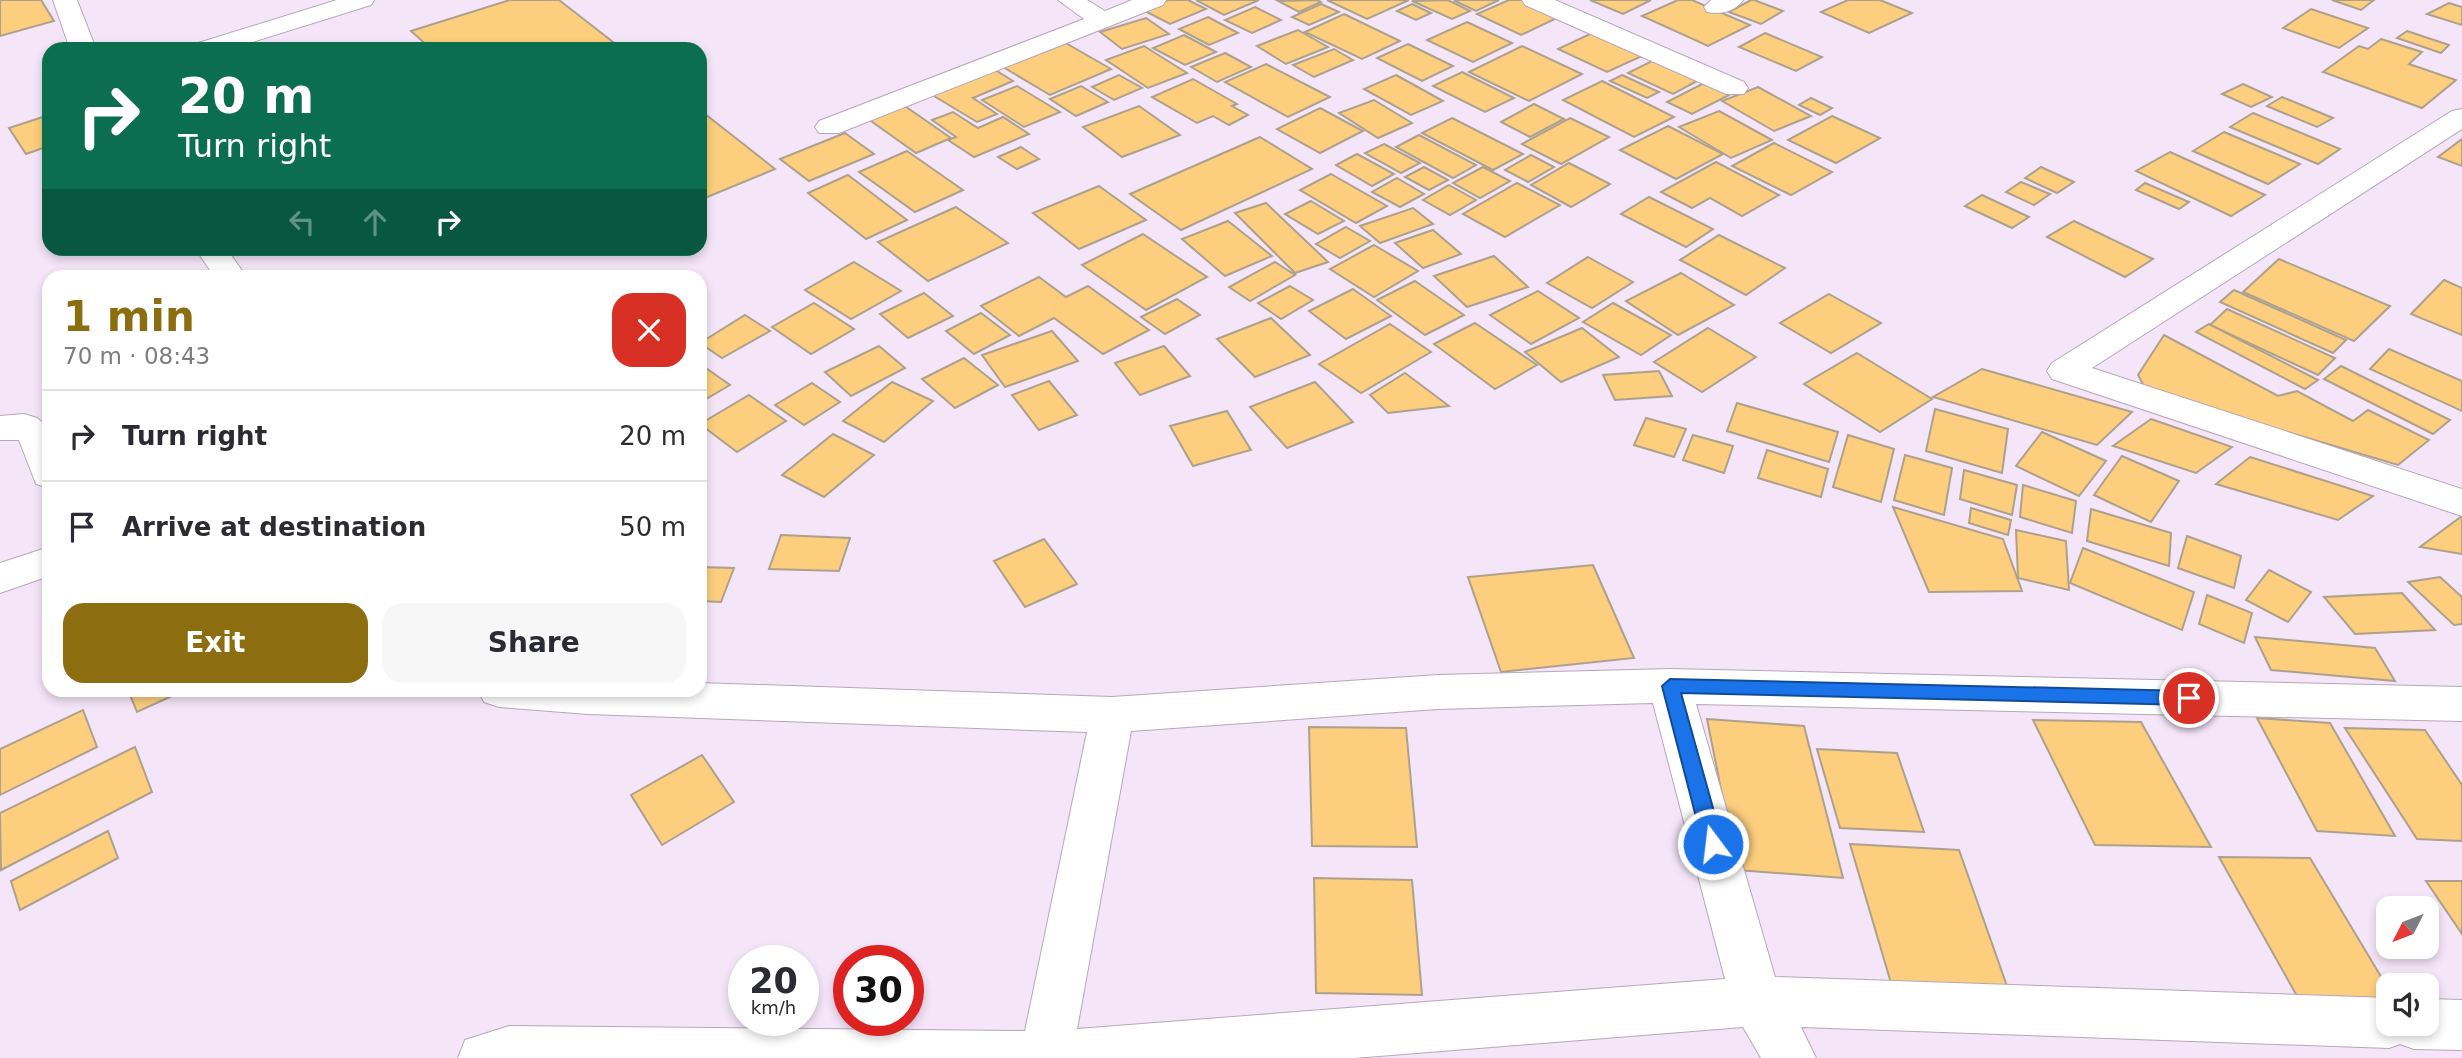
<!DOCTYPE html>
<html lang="en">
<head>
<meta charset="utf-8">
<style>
  :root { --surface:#fff; --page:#f7f7f7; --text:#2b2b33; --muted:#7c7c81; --line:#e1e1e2; --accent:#8c6d0f }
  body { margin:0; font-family:"DejaVu Sans",sans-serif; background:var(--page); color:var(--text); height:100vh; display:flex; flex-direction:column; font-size:26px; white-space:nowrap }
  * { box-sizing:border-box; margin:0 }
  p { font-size:23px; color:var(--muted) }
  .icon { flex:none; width:38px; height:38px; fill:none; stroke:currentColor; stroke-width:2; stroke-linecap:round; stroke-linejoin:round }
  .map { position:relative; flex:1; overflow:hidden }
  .details { position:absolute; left:42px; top:270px; width:665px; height:427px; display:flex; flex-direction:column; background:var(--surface); border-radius:21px; box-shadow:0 4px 10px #0003 }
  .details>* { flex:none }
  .guide { position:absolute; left:42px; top:42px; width:665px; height:214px; border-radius:21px; box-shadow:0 4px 10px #0003; background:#0b6e4f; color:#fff; overflow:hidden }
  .needle { width:46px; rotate:228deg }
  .tools { position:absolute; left:2376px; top:896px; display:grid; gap:14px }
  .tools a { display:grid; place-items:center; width:63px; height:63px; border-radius:14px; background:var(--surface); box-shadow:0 4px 10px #0003; font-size:35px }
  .speed { position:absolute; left:728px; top:945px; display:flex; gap:14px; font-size:35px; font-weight:700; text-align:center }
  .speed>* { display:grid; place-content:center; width:91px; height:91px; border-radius:50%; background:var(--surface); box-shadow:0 4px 10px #0003; line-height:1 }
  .speed small { font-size:18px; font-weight:400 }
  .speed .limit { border:10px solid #d22; background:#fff; color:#111 }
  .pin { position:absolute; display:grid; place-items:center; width:60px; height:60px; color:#fff; margin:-30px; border:4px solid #fff; border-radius:50%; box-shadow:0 2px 7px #0007 }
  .me { position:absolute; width:77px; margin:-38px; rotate:345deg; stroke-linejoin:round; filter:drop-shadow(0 0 5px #0008) }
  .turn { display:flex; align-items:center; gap:24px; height:147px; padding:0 21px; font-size:32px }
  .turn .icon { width:91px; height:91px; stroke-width:2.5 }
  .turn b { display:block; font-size:49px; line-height:60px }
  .lanes { display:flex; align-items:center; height:66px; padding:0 21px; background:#0003; justify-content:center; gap:35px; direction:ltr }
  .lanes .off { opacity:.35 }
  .round { display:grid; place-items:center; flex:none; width:74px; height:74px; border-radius:21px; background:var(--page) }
  .overview { display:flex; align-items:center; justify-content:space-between; height:119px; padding:0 21px }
  h1 { font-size:42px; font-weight:700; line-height:52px; color:var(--accent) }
  .action { display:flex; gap:14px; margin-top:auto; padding:14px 21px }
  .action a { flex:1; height:80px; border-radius:21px; background:var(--accent); color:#fff; font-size:28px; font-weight:700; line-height:80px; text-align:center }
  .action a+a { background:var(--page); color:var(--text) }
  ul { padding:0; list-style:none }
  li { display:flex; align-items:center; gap:21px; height:91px; padding:0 21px; border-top:2px solid var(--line) }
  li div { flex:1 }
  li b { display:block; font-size:26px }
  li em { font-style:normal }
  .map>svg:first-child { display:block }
</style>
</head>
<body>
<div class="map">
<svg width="2462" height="1058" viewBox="0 0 2462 1058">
  <rect width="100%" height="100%" fill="#f5e5f8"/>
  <!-- building -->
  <g fill="#fdce7e" stroke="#ada18d" stroke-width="2">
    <polygon points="0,0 41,0 54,21 0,36"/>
    <polygon points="510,0 559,0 622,49 431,49 411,31"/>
    <polygon points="1168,0 1188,0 1206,9 1170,24 1143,10"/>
    <polygon points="1196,0 1259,0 1224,15"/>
    <polygon points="1317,0 1321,2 1299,12 1278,1"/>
    <polygon points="1327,0 1409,0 1367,19"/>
    <polygon points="1448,0 1470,11 1452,19 1412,1"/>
    <polygon points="1457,0 1499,0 1476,11 1455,1"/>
    <polygon points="1509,0 1525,0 1561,16 1521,35 1477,14"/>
    <polygon points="1590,0 1651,0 1623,14"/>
    <polygon points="1678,0 1692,0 1750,25 1708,46 1642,16"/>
    <polygon points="1751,0 1754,0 1783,11 1761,24 1729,12"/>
    <polygon points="1848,0 1880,0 1912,13 1869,33 1821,12"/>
    <polygon points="2332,0 2374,0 2361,10"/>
    <polygon points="2449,3 2462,7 2462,25 2427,14"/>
    <polygon points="1321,4 1339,12 1309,25 1292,17"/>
    <polygon points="1412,4 1431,13 1416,20 1397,11"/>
    <polygon points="1255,7 1281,20 1252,33 1225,20"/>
    <polygon points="2311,9 2368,28 2339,48 2283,28"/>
    <polygon points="1344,14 1400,41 1362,59 1305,32"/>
    <polygon points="1208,17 1238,33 1209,45 1179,29"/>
    <polygon points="1146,18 1169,34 1122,49 1100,32"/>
    <polygon points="1467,22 1512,43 1473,62 1427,40"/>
    <polygon points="1298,30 1328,47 1286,64 1257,46"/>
    <polygon points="2407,31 2449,45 2441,53 2397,38"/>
    <polygon points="1592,33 1642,56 1607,72 1558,49"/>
    <polygon points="1765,33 1822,57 1796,71 1739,47"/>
    <polygon points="1184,35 1216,52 1185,65 1153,48"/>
    <polygon points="2381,39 2422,52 2409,64 2456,80 2422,108 2323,72 2359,46 2368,49"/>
    <polygon points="1064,42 1111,69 1050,95 1003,67"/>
    <polygon points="1408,44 1453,66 1422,81 1377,58"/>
    <polygon points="1144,46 1187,73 1148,88 1106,60"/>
    <polygon points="1522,46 1582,74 1529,101 1469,72"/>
    <polygon points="1334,49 1353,60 1314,77 1293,65"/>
    <polygon points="1225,53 1251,67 1217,82 1191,67"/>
    <polygon points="1654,60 1699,80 1673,94 1628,73"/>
    <polygon points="1266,64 1330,97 1288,117 1225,82"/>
    <polygon points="992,68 1013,81 973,98 997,114 977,122 929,93"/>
    <polygon points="1462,72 1514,98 1485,112 1433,86"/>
    <polygon points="1119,75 1142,88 1114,100 1092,87"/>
    <polygon points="1396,75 1443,101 1411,115 1364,89"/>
    <polygon points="1622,75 1659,92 1647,98 1610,81"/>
    <polygon points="1193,79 1237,104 1232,106 1248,115 1229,125 1213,116 1197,123 1152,97"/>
    <polygon points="1602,81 1674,117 1634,137 1563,100"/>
    <polygon points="1704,83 1729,95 1692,114 1667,102"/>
    <polygon points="2243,84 2272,97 2251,107 2222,94"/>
    <polygon points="1017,86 1060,112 1024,127 982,100"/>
    <polygon points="1081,86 1108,102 1076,116 1050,99"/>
    <polygon points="1758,87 1811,116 1774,131 1722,101"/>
    <polygon points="2282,97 2333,118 2317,127 2267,106"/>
    <polygon points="1811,98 1832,108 1820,115 1799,105"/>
    <polygon points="1374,100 1412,123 1378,138 1339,113"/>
    <polygon points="899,102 951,138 916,153 864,116"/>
    <polygon points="1534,104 1564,119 1530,137 1501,122"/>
    <polygon points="1139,106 1180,135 1122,157 1083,127"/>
    <polygon points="1320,108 1363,131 1320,153 1277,129"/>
    <polygon points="700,110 775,169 700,200"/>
    <polygon points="1719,111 1772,140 1731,158 1679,127"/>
    <polygon points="953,112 978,128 1003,117 1029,134 974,157 948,140 956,137 932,120"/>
    <polygon points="2253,113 2340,149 2318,164 2230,127"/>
    <polygon points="49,115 49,146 26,154 9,128"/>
    <polygon points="1832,116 1880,138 1836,163 1788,140"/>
    <polygon points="1452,118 1523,154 1493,170 1422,133"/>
    <polygon points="1570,118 1609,137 1561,164 1522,144"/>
    <polygon points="1668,126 1723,154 1676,179 1620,150"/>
    <polygon points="2224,132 2300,164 2268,184 2193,151"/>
    <polygon points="845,133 874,154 809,181 780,159"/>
    <polygon points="1419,135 1476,165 1453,178 1396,147"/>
    <polygon points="1260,137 1312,169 1181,230 1130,194"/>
    <polygon points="2462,139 2462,166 2438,157"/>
    <polygon points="1774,143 1832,172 1791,195 1732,166"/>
    <polygon points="1384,144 1420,163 1401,173 1365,153"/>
    <polygon points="1021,147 1039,159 1017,169 998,157"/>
    <polygon points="907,151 963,190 915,212 859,172"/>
    <polygon points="2170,152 2265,195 2231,216 2136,171"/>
    <polygon points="1357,154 1394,174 1372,186 1336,165"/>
    <polygon points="1531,155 1554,167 1528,182 1505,170"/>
    <polygon points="1716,162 1779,195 1742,216 1710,198 1692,208 1661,192"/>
    <polygon points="1569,163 1610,184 1571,207 1531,185"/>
    <polygon points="1424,167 1448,180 1429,190 1405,177"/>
    <polygon points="1483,167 1510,181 1480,198 1453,183"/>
    <polygon points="2041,167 2074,182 2057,193 2025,178"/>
    <polygon points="1331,174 1387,206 1356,223 1300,190"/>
    <polygon points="848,175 907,220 866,239 808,193"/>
    <polygon points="1397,178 1424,194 1400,207 1372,192"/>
    <polygon points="2021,182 2050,194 2034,205 2006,192"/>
    <polygon points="1517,183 1560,205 1505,237 1463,214"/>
    <polygon points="2145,183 2189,202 2179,209 2136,190"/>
    <polygon points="1449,185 1476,200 1450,215 1423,200"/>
    <polygon points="1099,186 1146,220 1079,249 1033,213"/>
    <polygon points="1982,195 2029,217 2012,228 1965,206"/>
    <polygon points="1649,197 1713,229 1686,247 1621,214"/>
    <polygon points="1311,201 1344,221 1318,234 1285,214"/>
    <polygon points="1266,203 1328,262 1295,273 1235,213"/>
    <polygon points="956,207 1008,243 928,281 878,242"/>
    <polygon points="1413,208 1433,224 1380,243 1360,226"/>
    <polygon points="1228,221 1272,256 1225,276 1182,239"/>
    <polygon points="2074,221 2153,259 2125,277 2047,237"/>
    <polygon points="1346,227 1370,241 1340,258 1316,244"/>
    <polygon points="1433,230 1461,254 1423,268 1395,243"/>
    <polygon points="1143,234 1207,277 1146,310 1082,265"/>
    <polygon points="1719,235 1785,268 1746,295 1680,260"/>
    <polygon points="1374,245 1418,271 1374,297 1330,269"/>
    <polygon points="1494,256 1528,287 1467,307 1434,276"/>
    <polygon points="1588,257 1633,282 1592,308 1547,283"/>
    <polygon points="2279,259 2390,306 2354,341 2243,292"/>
    <polygon points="854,262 901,291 851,319 805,290"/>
    <polygon points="1275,262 1295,275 1250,301 1229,287"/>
    <polygon points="1681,273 1734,305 1678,335 1626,301"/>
    <polygon points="1039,277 1066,297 1088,286 1149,330 1103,354 1054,318 1019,336 981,306"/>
    <polygon points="2444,280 2462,288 2462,335 2411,314"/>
    <polygon points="1415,281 1464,315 1425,335 1377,300"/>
    <polygon points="1290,286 1313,300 1281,319 1258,303"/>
    <polygon points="1353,289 1391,316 1346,339 1309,311"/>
    <polygon points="2234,290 2346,340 2333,353 2220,302"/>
    <polygon points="1538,291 1579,318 1531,344 1490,315"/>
    <polygon points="924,293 953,316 908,338 880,314"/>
    <polygon points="1829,294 1881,323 1831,353 1780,323"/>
    <polygon points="1177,299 1200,315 1165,334 1141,317"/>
    <polygon points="814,303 854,329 811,354 772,327"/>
    <polygon points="1613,303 1671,335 1641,355 1583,322"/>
    <polygon points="2227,309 2335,358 2318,375 2210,325"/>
    <polygon points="981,313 1010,335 974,354 946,331"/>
    <polygon points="745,315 770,331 722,358 700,343"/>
    <polygon points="1271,318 1310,355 1255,377 1217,339"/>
    <polygon points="1475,323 1537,365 1495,389 1434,344"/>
    <polygon points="1390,324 1431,352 1361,393 1319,364"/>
    <polygon points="2209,324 2318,380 2305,389 2196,332"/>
    <polygon points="1582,328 1619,357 1561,382 1525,352"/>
    <polygon points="1708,328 1756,357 1702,392 1654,362"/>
    <polygon points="1052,331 1078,361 1005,387 982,355"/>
    <polygon points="2164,335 2278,396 2297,391 2353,421 2368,410 2429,440 2398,465 2146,390 2138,375"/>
    <polygon points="879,346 905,368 851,396 825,372"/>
    <polygon points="1164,346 1190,376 1140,395 1115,363"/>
    <polygon points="2389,349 2462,381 2462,411 2370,369"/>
    <polygon points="1857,353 1932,399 1880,432 1804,384"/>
    <polygon points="964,358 998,385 955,408 922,379"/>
    <polygon points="703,366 730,385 706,399 700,395 700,368"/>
    <polygon points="2341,366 2450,420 2433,434 2324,379"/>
    <polygon points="1982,369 2132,412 2097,445 1933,397"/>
    <polygon points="1659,371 1672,396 1615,400 1603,375"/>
    <polygon points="1405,373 1449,406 1388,413 1370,395"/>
    <polygon points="1049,381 1077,415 1039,430 1012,395"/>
    <polygon points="892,382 933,401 884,442 843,421"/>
    <polygon points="1315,382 1353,422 1287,448 1250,407"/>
    <polygon points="812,383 840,402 804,425 775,405"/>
    <polygon points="749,395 786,421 737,452 700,424"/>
    <polygon points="1737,403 1838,432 1829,462 1727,431"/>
    <polygon points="1935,409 2008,429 2002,473 1926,451"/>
    <polygon points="1227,411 1251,450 1193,466 1170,426"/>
    <polygon points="1646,418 1686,429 1674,457 1634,445"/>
    <polygon points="2151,419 2232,447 2196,473 2113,446"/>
    <polygon points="2042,432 2106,461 2079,496 2016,466"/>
    <polygon points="833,434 874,455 824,497 782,475"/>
    <polygon points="1693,435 1733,446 1724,473 1683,460"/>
    <polygon points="1848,435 1894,449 1881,502 1833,487"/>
    <polygon points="1767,450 1828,469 1821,497 1758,478"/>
    <polygon points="1905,455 1952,468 1944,515 1894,500"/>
    <polygon points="2122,456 2179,481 2151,522 2094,495"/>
    <polygon points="2250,457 2373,496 2338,520 2216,484"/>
    <polygon points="1964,470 2017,485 2012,515 1960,499"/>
    <polygon points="2023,485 2076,501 2072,533 2020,517"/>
    <polygon points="1893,507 2003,539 2022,591 1929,592"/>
    <polygon points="1971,508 2011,520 2008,535 1969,523"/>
    <polygon points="2091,509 2171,533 2169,566 2087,541"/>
    <polygon points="2462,516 2462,554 2420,547"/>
    <polygon points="2016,530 2066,541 2069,590 2018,578"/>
    <polygon points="781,535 850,538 839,571 769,569"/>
    <polygon points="2187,536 2241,556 2234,588 2178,568"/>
    <polygon points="1044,539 1077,584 1025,607 994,561"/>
    <polygon points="2083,548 2194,592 2182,630 2070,583"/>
    <polygon points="1593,565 1634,658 1501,672 1468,577"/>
    <polygon points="700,567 734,568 721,602 700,601"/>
    <polygon points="2269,570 2311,592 2288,622 2246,600"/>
    <polygon points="2440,577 2462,597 2462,624 2454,625 2408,582"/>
    <polygon points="2402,593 2435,630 2355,634 2324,597"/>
    <polygon points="2207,595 2252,613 2244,643 2199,624"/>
    <polygon points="2255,637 2375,648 2395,681 2271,670"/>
    <polygon points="128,690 185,690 137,712"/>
    <polygon points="83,710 97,747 0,795 0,749"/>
    <polygon points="2257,718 2330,723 2395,836 2317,831"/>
    <polygon points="1707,719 1804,726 1843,878 1737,870"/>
    <polygon points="2033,720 2141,722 2211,847 2095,845"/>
    <polygon points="1309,727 1406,728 1417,847 1312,846"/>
    <polygon points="2345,728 2425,730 2462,785 2462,841 2417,839"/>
    <polygon points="135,747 152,792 1,870 0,813"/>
    <polygon points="1817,749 1897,753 1924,832 1840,828"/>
    <polygon points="702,755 734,802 662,845 631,795"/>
    <polygon points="108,831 118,858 20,910 11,881"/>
    <polygon points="1850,844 1959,850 2008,989 1891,983"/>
    <polygon points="2219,857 2310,858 2389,990 2389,1006 2302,1005"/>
    <polygon points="1314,878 1412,880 1422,995 1316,993"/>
    <polygon points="2426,881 2462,881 2462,934"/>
  </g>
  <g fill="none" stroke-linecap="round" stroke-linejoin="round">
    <!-- minor casing -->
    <g stroke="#b6a7b9" stroke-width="2">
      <g id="minor">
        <polygon points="53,0 77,0 96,49 70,49"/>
        <polygon points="337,0 374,0 371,5 230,49 191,49 195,44"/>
        <polygon points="1058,0 1087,0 1105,11 1132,0 1166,0 1163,5 839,133 819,133 815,127 819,121 1084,19"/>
        <polygon points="1522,0 1555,0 1744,82 1748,88 1744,94 1726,94 1525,5"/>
        <path d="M1711,0h32c-7,11 -23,15 -36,12l-3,-5z"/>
        <polygon points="2462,109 2462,129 2092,368 2462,489 2462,516 2052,379 2047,371 2052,363 2452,111"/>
        <polygon points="195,248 226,248 246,276 214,276"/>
        <polygon points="24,414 37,418 49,428 49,488 36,484 19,440 0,440 0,416"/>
        <polygon points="49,547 49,576 0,593 0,563"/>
        <path d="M1670,669l792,18v34l-766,-17 79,273 614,21v26h38v-25l35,1v50l-48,-1 -14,-5 -11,4 -588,-21 15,31h-55l-18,-31 -389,31h-896l7,-18 44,-14 516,5 62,-299 -499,-18 -89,-7 -15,-5 -6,-12h222v-7l412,14 326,-22zM1653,703l72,276 -648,50 54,-298 307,-22z"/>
      </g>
    </g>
    <!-- minor -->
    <use href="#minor" fill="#fff" fill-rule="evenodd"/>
  </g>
  <!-- route -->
  <polygon fill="#1a73e8" stroke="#114b97" stroke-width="2" points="1670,679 2189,691 2198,698 2189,705 1681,693 1723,844 1720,850 1713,852 1706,850 1703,844 1662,686"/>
</svg>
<div class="tools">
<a><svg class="needle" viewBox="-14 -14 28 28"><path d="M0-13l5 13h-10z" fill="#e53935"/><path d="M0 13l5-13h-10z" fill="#7c7c81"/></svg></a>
<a><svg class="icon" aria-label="sound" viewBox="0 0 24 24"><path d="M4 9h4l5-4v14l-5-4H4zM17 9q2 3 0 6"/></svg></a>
</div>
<div class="speed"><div>20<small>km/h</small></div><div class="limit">30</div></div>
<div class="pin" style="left:2189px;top:698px;background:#d93025"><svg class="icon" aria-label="arrive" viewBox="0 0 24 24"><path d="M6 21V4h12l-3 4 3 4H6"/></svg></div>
<svg class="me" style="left:1713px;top:844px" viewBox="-20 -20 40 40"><circle r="17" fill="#1a73e8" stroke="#fff" stroke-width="3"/><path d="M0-11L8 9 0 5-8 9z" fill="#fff"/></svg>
<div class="guide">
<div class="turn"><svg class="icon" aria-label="right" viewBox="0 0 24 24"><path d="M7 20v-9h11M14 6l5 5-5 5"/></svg><div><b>20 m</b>Turn right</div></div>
<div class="lanes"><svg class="icon off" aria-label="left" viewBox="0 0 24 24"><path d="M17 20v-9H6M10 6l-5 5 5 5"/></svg><svg class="icon off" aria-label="ahead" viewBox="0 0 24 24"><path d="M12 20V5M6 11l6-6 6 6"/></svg><svg class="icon" aria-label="right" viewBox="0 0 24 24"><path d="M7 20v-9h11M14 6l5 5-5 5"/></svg></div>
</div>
<section class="details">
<div class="overview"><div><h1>1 min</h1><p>70 m · 08:43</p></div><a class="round" style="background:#d93025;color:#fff"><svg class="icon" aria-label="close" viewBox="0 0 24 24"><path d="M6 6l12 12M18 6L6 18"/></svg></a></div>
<ul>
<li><svg class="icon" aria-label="right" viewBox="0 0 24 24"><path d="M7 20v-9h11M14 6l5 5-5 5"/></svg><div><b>Turn right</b></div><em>20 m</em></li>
<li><svg class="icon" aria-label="arrive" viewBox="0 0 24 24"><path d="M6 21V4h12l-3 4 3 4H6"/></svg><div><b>Arrive at destination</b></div><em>50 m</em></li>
</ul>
<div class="action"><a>Exit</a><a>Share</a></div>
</section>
</div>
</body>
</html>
